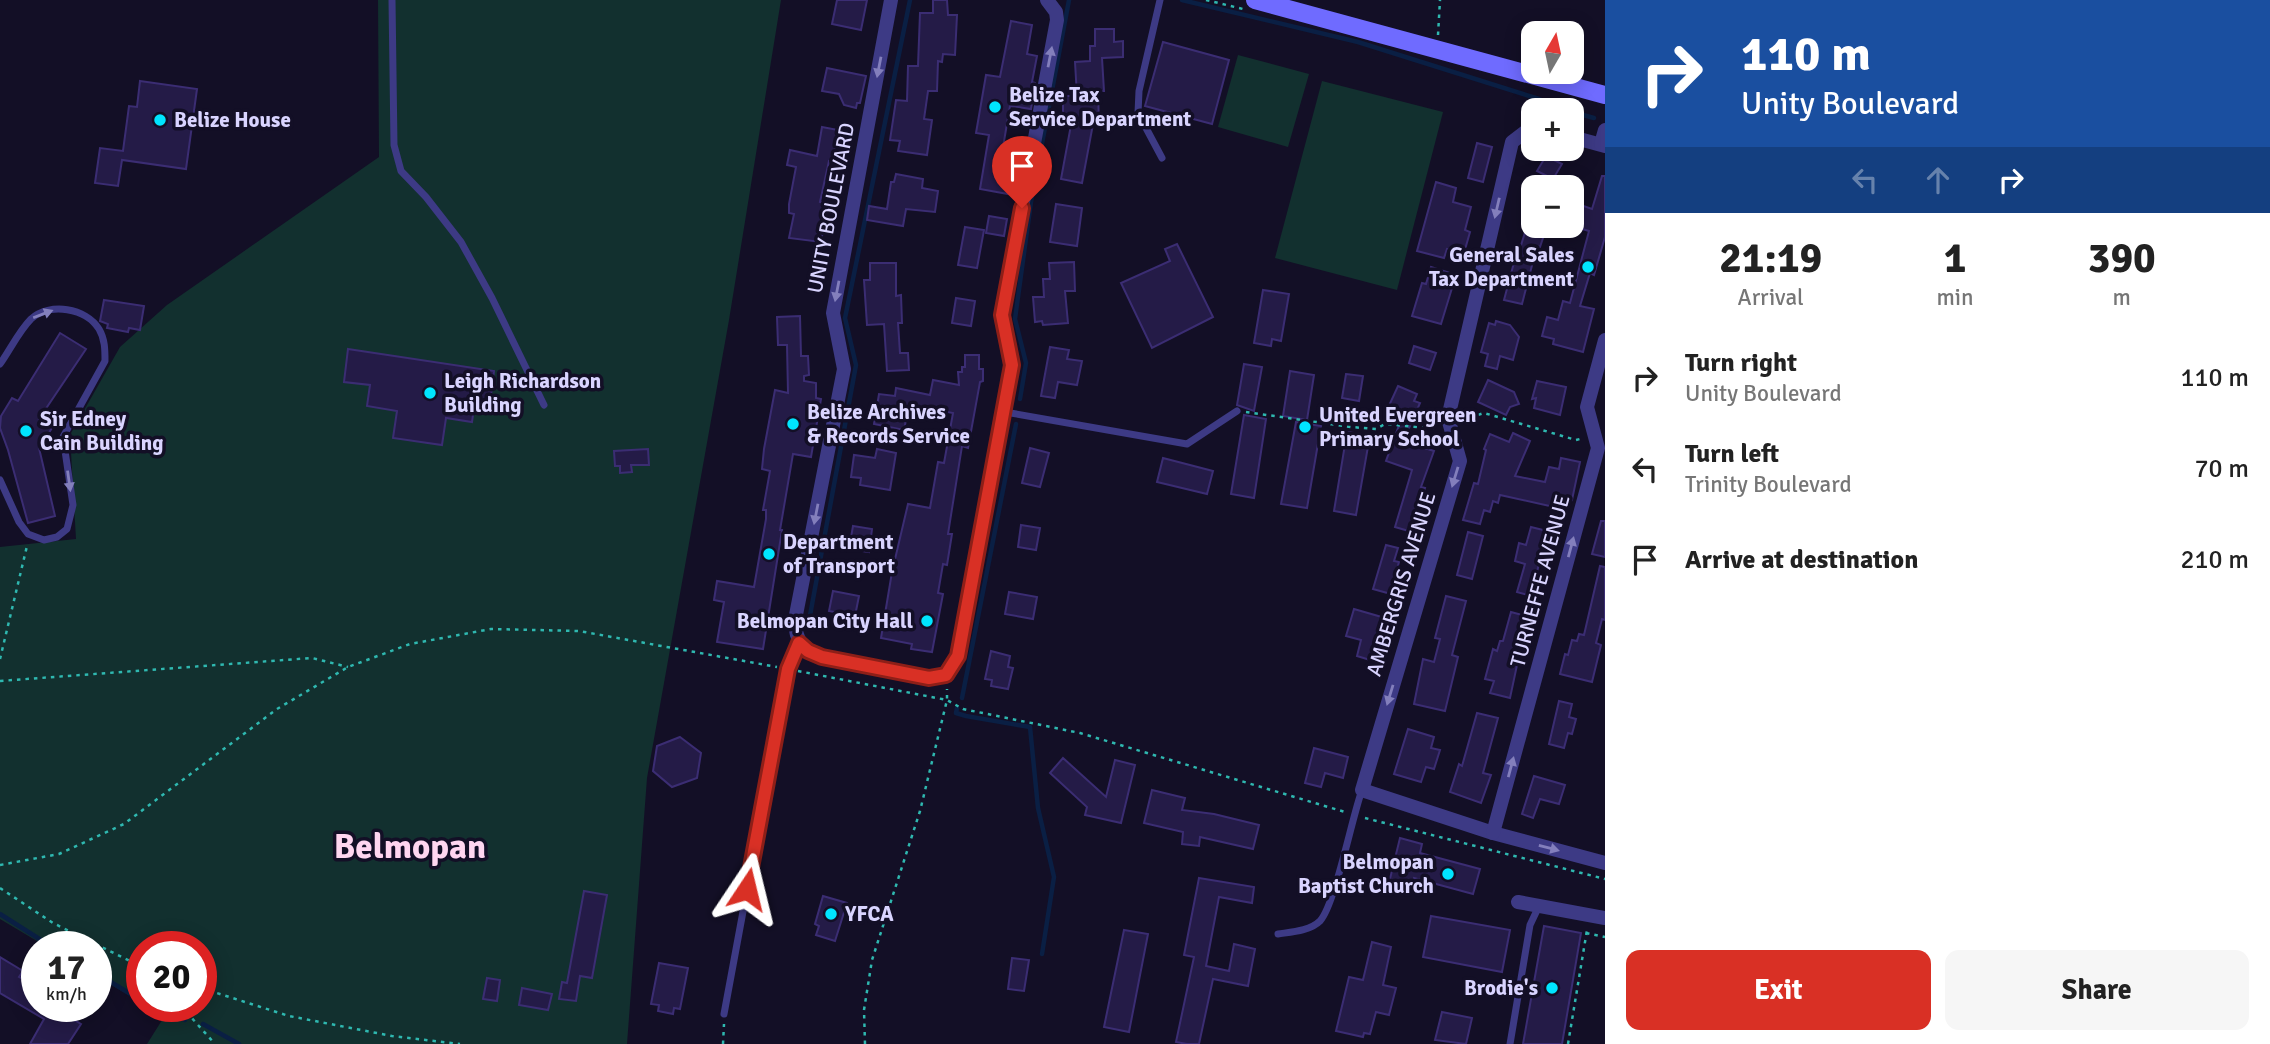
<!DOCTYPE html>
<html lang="en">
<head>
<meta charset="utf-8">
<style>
  :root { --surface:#fff; --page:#f6f6f6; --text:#222; --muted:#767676; --accent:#d93025 }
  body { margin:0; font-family:Signika,sans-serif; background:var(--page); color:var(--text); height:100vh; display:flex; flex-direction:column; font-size:26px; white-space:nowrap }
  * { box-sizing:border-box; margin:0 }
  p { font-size:23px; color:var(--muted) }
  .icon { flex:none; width:38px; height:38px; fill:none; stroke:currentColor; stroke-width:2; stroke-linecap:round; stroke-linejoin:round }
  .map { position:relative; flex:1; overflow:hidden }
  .details { display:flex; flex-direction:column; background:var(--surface); width:665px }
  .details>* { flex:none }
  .banner { background:#1a4fa0; color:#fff; overflow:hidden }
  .needle { width:46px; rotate:9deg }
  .tools { position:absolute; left:1521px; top:21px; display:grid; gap:14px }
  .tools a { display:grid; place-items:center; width:63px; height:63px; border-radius:14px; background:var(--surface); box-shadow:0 4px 18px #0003; font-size:35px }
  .speed { position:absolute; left:21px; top:931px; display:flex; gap:14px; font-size:35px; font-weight:700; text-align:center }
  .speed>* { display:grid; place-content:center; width:91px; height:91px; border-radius:50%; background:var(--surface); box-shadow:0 4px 18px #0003; line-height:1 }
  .speed small { font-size:18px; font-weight:400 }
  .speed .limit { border:10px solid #d22; background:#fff; color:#111 }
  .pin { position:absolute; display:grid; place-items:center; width:60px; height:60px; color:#fff; margin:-72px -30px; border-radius:50% 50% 50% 0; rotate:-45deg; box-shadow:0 0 7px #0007 }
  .pin .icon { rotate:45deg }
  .me { position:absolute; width:77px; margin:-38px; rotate:10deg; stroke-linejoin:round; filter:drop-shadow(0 0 5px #0008) }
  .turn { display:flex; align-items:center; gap:24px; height:147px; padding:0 21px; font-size:32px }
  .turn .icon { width:91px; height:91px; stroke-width:2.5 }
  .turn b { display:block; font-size:49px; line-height:60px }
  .lanes { display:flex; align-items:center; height:66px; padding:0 21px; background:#0003; justify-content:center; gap:35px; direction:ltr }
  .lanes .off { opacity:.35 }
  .eta { display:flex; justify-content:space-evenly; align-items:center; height:119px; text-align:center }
  .eta b { font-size:42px; font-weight:700; line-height:49px }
  .button { display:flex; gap:14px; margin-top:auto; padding:14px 21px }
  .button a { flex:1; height:80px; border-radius:14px; background:var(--accent); color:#fff; font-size:28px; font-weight:700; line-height:80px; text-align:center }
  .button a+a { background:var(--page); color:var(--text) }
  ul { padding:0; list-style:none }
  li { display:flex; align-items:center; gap:21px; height:91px; padding:0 21px }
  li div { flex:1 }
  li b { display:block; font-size:26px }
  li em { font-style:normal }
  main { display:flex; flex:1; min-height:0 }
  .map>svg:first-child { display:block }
</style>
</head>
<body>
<main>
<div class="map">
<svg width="1605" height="1044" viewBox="0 0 1605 1044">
  <rect width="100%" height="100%" fill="#130f26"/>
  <!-- green -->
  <g fill="#12302f">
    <polygon points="378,0 781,0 729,320 647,778 627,1044 147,1044 164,1017 146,1006 201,1006 201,947 142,947 142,1003 96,976 96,947 47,947 0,919 0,547 76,539 70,435 120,347 167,305 379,157"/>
    <polygon points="1238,55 1309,74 1288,147 1218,127"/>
    <polygon points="1322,81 1443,112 1397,290 1275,258"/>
  </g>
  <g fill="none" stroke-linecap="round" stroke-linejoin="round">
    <!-- stream -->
    <g stroke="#0a1f44" stroke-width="4.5">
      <polyline points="1182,0 1358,42 1539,99 1565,110"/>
      <polyline points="1572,112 1594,118"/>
      <polyline points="1020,399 1026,363 1015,319 1031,202 1069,0"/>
      <polyline points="809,621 856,365 845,318 910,0"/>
      <polyline points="962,698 1016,424"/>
      <polyline points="957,708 956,713 966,716 1030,727 1038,808 1054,877 1042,954"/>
      <polyline points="0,914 52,947"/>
      <polyline points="96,973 142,1001"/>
      <polyline points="151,1006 185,1020"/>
      <polyline points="203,1024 239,1044"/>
    </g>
  </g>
  <!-- building -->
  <g fill="#241b47" stroke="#3b2d73" stroke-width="2">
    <polygon points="837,0 867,0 861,30 832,24"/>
    <polygon points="933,0 947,0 948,15 957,15 955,55 943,54 942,62 938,61 937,91 928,91 924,119 932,120 927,155 898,151 900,141 890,140 896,100 907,101 908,66 918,66 920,13 933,13"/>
    <polygon points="1011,21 1032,25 1027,54 1037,56 1032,82 1035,83 1031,109 1010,106 1002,153 1009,154 1006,168 1012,168 1008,194 980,189 989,135 976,133 986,75 1000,77"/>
    <polygon points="1095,29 1114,29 1114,42 1123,41 1123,57 1102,58 1104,91 1098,91 1099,124 1093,124 1082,183 1061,179 1071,125 1063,125 1063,96 1077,96 1075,62 1090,61 1090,46 1095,46"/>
    <polygon points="1163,42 1229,60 1212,124 1145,106"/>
    <polygon points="827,68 866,76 860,103 857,103 856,108 844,105 839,94 822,91"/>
    <polygon points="140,81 197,89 186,169 122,160 118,186 95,183 100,148 123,151 129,106 137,107"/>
    <polygon points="822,127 838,130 833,162 829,161 820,202 828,203 821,242 789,238 794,214 789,213 789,204 796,167 787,165 790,150 817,156"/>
    <polygon points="1477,143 1492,147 1483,182 1468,178"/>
    <polygon points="1546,156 1562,164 1553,179 1537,171"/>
    <polygon points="896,174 923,179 922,188 938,191 935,212 906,209 903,226 867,220 869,206 887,209 891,182 894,182"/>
    <polygon points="1602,176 1605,176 1605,237 1594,275 1590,273 1580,306 1594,309 1583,352 1553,344 1554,339 1542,336 1547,317 1558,320 1563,301 1570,303 1589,231 1572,226 1572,202 1592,209"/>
    <polygon points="1436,182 1456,188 1453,202 1471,207 1465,230 1470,232 1464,253 1447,249 1444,258 1417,251"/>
    <polygon points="1056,204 1082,208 1077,246 1050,242"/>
    <polygon points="989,216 1007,219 1004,236 986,233"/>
    <polygon points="1527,226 1547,226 1540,247 1537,246 1522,304 1504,300 1516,255 1518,255"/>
    <polygon points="965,227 984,230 977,268 958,265"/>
    <polygon points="1177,244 1213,317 1152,348 1121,283 1170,261 1165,249"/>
    <polygon points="1074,262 1075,291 1065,291 1068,323 1043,325 1042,321 1035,322 1033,297 1044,297 1043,279 1050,279 1049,263"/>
    <polygon points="870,263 896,263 896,296 901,295 902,323 898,323 900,353 908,353 909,370 887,371 884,324 867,325 864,280 870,280"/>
    <polygon points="1431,267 1456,275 1441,324 1412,316 1422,283 1426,284"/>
    <polygon points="1263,290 1289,294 1281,341 1272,339 1271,346 1254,343"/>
    <polygon points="956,298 975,301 971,326 952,323"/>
    <polygon points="104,300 144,306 140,330 129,328 128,332 107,328 108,324 100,321"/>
    <polygon points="800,316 801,356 808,356 809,375 804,376 804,381 816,383 816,398 821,399 811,457 793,454 780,530 782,530 763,649 717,642 724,602 714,600 717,581 754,587 766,519 766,510 763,510 770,471 762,469 764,449 775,390 788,393 787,345 778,345 777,317"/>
    <polygon points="1496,321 1510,325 1519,337 1513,360 1500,356 1497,369 1485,366 1488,354 1481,352 1489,323 1495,325"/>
    <polygon points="60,333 86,349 39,419 52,428 39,448 55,516 28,523 8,450 0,428 1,416 12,398 18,401"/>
    <polygon points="1414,346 1436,353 1430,370 1409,363"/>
    <polygon points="1050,347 1069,350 1067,359 1082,361 1077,385 1058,382 1055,398 1041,396"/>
    <polygon points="348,349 494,371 490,403 475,401 472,422 446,418 442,445 393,438 397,411 367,406 370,385 344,382"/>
    <polygon points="965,355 979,355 979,369 983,369 983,381 980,382 968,448 962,446 948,534 952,534 947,565 943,564 938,593 943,594 932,652 911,649 912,644 881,638 892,572 908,504 930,508 938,462 944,463 953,413 909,405 904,430 874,424 879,394 895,396 896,388 930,395 933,380 959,385 958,372 962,372 962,367 965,367"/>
    <polygon points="1244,364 1262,367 1254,411 1237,405"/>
    <polygon points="1290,371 1314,375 1307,420 1283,416"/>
    <polygon points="1346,374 1363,376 1359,401 1342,398"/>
    <polygon points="1488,380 1514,392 1519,404 1510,407 1506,415 1478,402"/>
    <polygon points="1537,381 1566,387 1560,415 1534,408 1536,398 1532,399"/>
    <polygon points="1398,386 1417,394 1414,401 1420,403 1406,435 1420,440 1418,446 1434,451 1421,487 1425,488 1412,532 1395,527 1412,470 1386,461 1402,417 1387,410"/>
    <polygon points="1244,415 1266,419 1254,498 1231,494"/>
    <polygon points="1296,422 1321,426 1307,508 1281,504"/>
    <polygon points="1347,432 1370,435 1356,515 1334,511"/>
    <polygon points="1513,433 1530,441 1515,476 1545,482 1549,467 1559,469 1561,458 1580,462 1572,500 1565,498 1563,509 1500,495 1498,503 1493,501 1490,512 1484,510 1480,524 1463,520 1474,483 1478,484 1486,450 1484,449 1490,434 1509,442"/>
    <polygon points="1030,448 1049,453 1040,487 1022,483"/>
    <polygon points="648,449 649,465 631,465 632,472 620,473 620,466 615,466 614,451"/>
    <polygon points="877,449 896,453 890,490 860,485 861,478 851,477 854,455 875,458"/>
    <polygon points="1163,458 1213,471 1207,494 1157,482"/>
    <polygon points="1601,521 1605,521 1605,557 1592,554"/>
    <polygon points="1021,525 1040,528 1036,550 1018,547"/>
    <polygon points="853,526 872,529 869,552 849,549"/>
    <polygon points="1531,527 1547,531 1545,539 1551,540 1548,553 1542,552 1531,596 1517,592 1525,564 1515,561 1519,543 1526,545"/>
    <polygon points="1468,532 1483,536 1472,579 1457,575"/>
    <polygon points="1386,545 1398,548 1394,561 1399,562 1393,583 1401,585 1398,596 1373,589"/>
    <polygon points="1600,566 1605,567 1605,620 1602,619 1596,643 1601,645 1592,682 1560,674 1565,654 1568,655 1572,640 1577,641 1579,634 1584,635"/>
    <polygon points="833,591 859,596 855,616 829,611"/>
    <polygon points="1009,592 1037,597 1033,619 1005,614"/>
    <polygon points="1446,596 1466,601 1452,655 1458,657 1445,711 1414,704 1423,659 1434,662 1440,639 1435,638"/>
    <polygon points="1354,609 1392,620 1380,663 1357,656 1361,640 1346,636"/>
    <polygon points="1511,612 1526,616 1516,651 1520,651 1510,698 1490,693 1494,681 1485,679 1493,649 1497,651 1500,641 1503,641"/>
    <polygon points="991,651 1010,656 1008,667 1013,668 1008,689 991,686 992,680 985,679"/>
    <polygon points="1559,701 1572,704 1569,717 1576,719 1572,734 1568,733 1564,748 1549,744"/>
    <polygon points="1477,713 1498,718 1483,773 1491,775 1481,803 1450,792 1459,764 1462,766"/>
    <polygon points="1408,729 1434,737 1431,748 1440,750 1434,769 1426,767 1421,782 1394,774"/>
    <polygon points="680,737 701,753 697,778 672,787 653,771 657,746"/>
    <polygon points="1314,748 1348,757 1343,778 1325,773 1321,787 1305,783"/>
    <polygon points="1063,758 1106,797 1115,760 1135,765 1121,823 1085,815 1087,807 1050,773"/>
    <polygon points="1534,776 1565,785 1559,804 1540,799 1533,818 1522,814"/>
    <polygon points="1152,790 1185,798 1182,810 1214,814 1259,825 1253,849 1200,837 1199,846 1182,844 1183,832 1144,823"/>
    <polygon points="1400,838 1422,844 1420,853 1480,869 1473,894 1414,878 1411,888 1389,883"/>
    <polygon points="1199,878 1254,887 1252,903 1219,897 1206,966 1229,971 1234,944 1255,949 1248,986 1213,979 1199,1044 1187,1044 1176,1042 1194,957 1184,955"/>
    <polygon points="584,891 607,895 592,978 580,976 576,1001 559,999 562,982 567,983"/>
    <polygon points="823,896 847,903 835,941 816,935 819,926 815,924"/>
    <polygon points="1431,916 1510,930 1502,972 1423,957"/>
    <polygon points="1544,926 1581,933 1562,1044 1523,1044"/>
    <polygon points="1124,930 1148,934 1129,1032 1104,1027"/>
    <polygon points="1372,942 1391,947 1383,985 1396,988 1389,1015 1376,1012 1370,1034 1364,1033 1363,1037 1336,1031 1349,977 1363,980"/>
    <polygon points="0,957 23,971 19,977 37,987 37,1006 51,1006 81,1024 68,1044 30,1044 44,1019 0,993"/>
    <polygon points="1012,958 1029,960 1024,991 1008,989"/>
    <polygon points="659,963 688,968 680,1009 674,1008 673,1014 658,1011 659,1005 651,1004"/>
    <polygon points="487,978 500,980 497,1001 483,999"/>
    <polygon points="522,988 552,994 548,1010 519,1005"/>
    <polygon points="1442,1012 1472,1018 1466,1044 1435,1040"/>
  </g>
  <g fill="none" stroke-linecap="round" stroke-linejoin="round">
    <!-- path -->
    <g stroke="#2fb8b0" stroke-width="2.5" stroke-dasharray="3.5 5" stroke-linecap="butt">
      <polyline points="1206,0 1243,9"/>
      <polyline points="1438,35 1440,0"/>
      <polyline points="1246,412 1351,427 1376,429 1385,424 1436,429"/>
      <polyline points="1462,420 1484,413 1576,440 1580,439"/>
      <polyline points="0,659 27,546"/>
      <polyline points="798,671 947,700 963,709 1080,733 1345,812"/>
      <polyline points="0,681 312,658 348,667"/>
      <polyline points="1365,818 1605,879"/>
      <polyline points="0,865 59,854 124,824 277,709 348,667 410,644 491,629 579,631 777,667"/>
      <polyline points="0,888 53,923 142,967"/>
      <polyline points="1586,933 1605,937"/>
      <polyline points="201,988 289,1016 392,1036 460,1044"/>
      <polyline points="181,1006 215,1044"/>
      <polyline points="723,1044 724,1024"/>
      <polyline points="865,1044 864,1010 872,960 920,811 947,700 947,689"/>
      <polyline points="1568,1044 1587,930"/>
    </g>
    <!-- service -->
    <g stroke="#3d3a85" stroke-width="7">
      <polyline points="392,0 394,145 401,171 426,197 461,242 492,298 544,405"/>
      <polyline points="1160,0 1139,91 1138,113 1162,158"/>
      <path d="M0,364c10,-14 19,-33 31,-45 19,-17 55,-11 68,10 6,10 6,21 6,32l-42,76 10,68 -6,24 -10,8 -13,3 -16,-6 -9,-12 -19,-42"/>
      <polyline points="1005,412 1187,444 1237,411"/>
      <path d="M1278,934c13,-2 32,-3 42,-13 15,-16 32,-104 42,-131"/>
      <polyline points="724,1014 788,669 799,644"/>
      <polyline points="1510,1044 1530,925 1539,906"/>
    </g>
    <!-- minor -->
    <g stroke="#3d3a85" stroke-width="14">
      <path d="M891,0l-58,313 11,56 -49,251c0,21 8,29 27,37l107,21 17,-3 7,-8 5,-12 54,-290 -10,-50 55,-295 -1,-8 -9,-12"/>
      <polyline points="1533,126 1512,142 1448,418 1460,461 1362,790 1493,833 1605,863"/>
      <polyline points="1572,137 1605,146"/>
      <polyline points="1601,144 1605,130"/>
      <polyline points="1493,833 1598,448 1587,407 1605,340"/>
      <polyline points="1518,902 1605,918"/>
    </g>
    <!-- secondary -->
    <polyline stroke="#6f6bff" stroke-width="18" points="1255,0 1605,95"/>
  </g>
  <!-- one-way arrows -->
  <defs><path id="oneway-solid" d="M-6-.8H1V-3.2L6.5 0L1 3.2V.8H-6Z" transform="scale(1.75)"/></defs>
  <g fill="#837fbc">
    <use href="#oneway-solid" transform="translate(1050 57) rotate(-79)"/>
    <use href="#oneway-solid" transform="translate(879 67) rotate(101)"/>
    <use href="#oneway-solid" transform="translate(1497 208) rotate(103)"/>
    <use href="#oneway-solid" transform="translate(837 291) rotate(101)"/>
    <use href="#oneway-solid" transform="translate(43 314) rotate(-21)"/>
    <use href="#oneway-solid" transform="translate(1455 477) rotate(107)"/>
    <use href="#oneway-solid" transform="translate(69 481) rotate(82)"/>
    <use href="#oneway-solid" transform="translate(816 514) rotate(101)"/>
    <use href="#oneway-solid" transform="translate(1571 547) rotate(-75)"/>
    <use href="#oneway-solid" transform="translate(1390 695) rotate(107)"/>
    <use href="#oneway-solid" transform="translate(1511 767) rotate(-75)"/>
    <use href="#oneway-solid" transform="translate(1549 848) rotate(15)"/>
  </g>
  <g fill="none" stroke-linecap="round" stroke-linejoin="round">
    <!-- route casing -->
    <g stroke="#8d1f18" stroke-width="18">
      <polyline id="route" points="747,889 788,669 799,643 808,651 822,657 929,678 946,675 958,656 1012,365 1002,315 1022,208"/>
    </g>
    <!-- route -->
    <use href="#route" stroke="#d93025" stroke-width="12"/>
  </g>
  <!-- markers -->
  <g fill="#00e5ff" stroke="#130f26" stroke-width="2.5">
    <circle cx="995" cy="107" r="7"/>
    <circle cx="160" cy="120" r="7"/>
    <circle cx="1588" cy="267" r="7"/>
    <circle cx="430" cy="393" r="7"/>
    <circle cx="793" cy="424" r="7"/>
    <circle cx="1305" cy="427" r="7"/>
    <circle cx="26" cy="431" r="7"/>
    <circle cx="769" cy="554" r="7"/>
    <circle cx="927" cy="621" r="7"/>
    <circle cx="1448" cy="874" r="7"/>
    <circle cx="831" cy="914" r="7"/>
    <circle cx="1552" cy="988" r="7"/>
  </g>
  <g text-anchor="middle" stroke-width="7" stroke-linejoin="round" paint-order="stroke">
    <!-- poi labels -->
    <g font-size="21" font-weight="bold" fill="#d9d4ff" stroke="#130f26" text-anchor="start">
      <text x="1009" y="102">Belize Tax<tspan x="1009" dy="24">Service Department</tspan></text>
      <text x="174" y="127">Belize House</text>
      <text x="1574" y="262" text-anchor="end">General Sales<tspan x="1574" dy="24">Tax Department</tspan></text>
      <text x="444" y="388">Leigh Richardson<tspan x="444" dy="24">Building</tspan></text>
      <text x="807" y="419">Belize Archives<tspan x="807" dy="24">&amp; Records Service</tspan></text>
      <text x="1319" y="422">United Evergreen<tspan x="1319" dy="24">Primary School</tspan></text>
      <text x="40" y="426">Sir Edney<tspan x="40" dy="24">Cain Building</tspan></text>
      <text x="783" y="549">Department<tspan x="783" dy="24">of Transport</tspan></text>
      <text x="913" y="628" text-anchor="end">Belmopan City Hall</text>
      <text x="1434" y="869" text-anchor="end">Belmopan<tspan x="1434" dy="24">Baptist Church</tspan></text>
      <text x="845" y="921">YFCA</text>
      <text x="1538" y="995" text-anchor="end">Brodie's</text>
    </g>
    <!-- street labels -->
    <g font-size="21" fill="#d9d4ff" stroke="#130f26">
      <text transform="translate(831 208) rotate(-79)" y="7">UNITY BOULEVARD</text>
      <text transform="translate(1540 581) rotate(-75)" y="7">TURNEFFE AVENUE</text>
      <text transform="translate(1401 584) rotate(-73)" y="7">AMBERGRIS AVENUE</text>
    </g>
    <!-- town labels -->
    <g font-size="35" font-weight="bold" fill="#ffd6f0" stroke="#130f26">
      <text x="410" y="858">Belmopan</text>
    </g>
  </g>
</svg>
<div class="tools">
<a><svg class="needle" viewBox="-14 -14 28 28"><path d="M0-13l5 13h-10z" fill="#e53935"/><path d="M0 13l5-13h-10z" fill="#767676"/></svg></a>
<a>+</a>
<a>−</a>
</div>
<div class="speed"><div>17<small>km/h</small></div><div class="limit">20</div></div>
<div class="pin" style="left:1022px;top:208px;background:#d93025"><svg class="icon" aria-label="arrive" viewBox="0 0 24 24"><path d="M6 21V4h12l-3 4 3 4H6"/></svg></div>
<svg class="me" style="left:747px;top:889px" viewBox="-20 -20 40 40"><path d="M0-17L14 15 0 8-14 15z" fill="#d93025" stroke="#fff" stroke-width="4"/></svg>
</div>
<section class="details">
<div class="banner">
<div class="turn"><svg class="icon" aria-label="right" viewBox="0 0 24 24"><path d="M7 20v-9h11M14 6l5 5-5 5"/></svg><div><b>110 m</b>Unity Boulevard</div></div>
<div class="lanes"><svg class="icon off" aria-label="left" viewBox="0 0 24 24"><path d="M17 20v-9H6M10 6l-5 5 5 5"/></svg><svg class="icon off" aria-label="ahead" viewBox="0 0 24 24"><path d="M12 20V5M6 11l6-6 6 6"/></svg><svg class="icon" aria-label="right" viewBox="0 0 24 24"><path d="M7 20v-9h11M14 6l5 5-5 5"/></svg></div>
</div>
<div class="eta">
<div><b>21:19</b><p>Arrival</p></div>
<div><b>1</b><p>min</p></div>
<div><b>390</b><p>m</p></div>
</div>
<ul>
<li><svg class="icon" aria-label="right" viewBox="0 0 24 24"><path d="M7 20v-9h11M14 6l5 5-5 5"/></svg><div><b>Turn right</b><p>Unity Boulevard</p></div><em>110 m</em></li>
<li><svg class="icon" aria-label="left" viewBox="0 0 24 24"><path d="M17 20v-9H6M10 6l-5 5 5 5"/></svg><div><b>Turn left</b><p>Trinity Boulevard</p></div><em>70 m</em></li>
<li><svg class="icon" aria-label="arrive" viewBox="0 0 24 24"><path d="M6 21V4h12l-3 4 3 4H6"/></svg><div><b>Arrive at destination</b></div><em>210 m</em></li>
</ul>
<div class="button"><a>Exit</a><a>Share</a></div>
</section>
</main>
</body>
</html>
